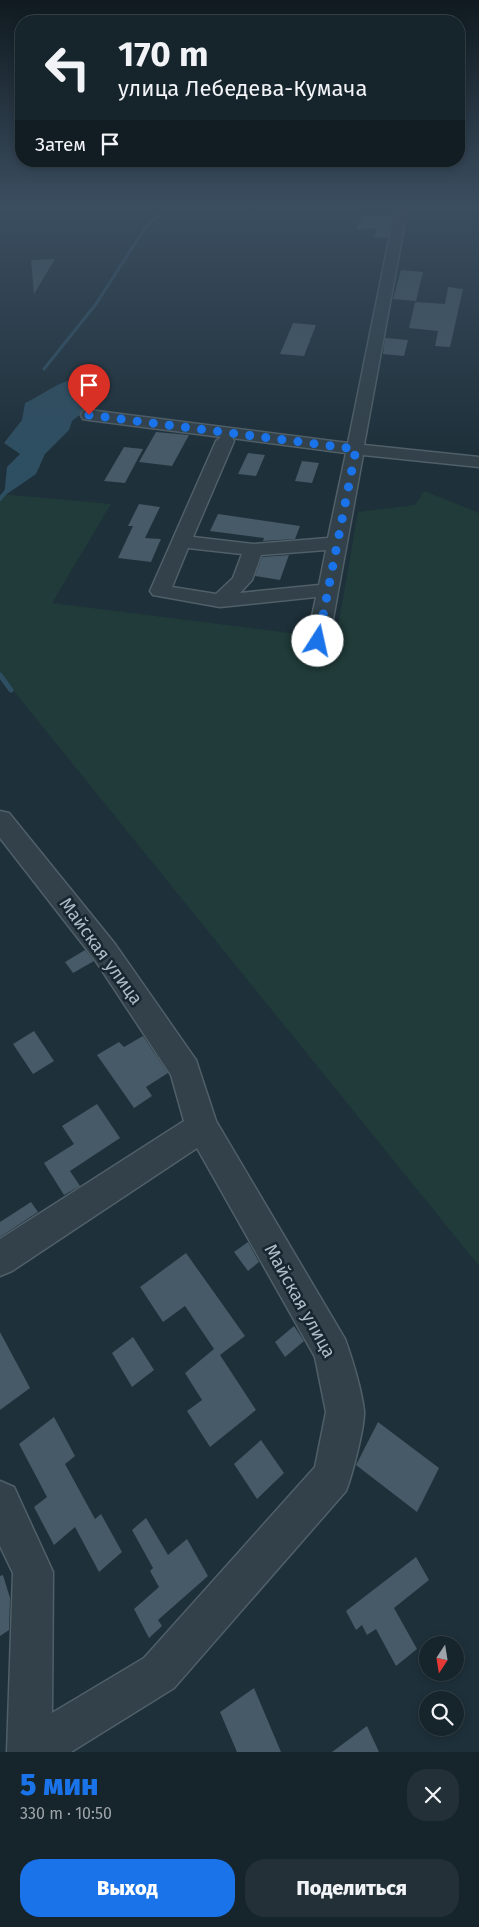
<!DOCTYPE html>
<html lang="ru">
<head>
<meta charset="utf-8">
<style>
  :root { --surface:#16242c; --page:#233038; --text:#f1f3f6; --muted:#9ea4a9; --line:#354148; --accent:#1a73e8 }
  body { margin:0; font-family:"Fira Sans",sans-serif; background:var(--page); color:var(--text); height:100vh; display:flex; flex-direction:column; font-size:19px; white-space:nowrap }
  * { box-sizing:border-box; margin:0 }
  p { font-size:16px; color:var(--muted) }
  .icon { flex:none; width:28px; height:28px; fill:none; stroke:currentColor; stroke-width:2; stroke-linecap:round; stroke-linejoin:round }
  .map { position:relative; height:1752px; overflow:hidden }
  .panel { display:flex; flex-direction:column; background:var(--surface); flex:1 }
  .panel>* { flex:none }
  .banner { position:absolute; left:15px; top:15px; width:450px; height:152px; border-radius:20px; box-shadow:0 2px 8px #0003,0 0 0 1px var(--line); background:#16242c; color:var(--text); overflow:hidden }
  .needle { width:32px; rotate:192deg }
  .tools { position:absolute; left:419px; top:1636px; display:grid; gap:10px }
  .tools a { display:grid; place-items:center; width:45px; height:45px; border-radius:50%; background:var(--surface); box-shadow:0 2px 8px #0003,0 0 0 1px var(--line); font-size:25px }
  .pin { position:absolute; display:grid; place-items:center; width:42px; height:42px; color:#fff; margin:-51px -21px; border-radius:50% 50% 50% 0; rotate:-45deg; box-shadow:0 0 5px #0007 }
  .pin .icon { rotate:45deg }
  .me { position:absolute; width:55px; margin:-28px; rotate:10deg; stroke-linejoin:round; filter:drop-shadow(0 0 4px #0008) }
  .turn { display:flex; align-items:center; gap:18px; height:105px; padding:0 20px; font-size:22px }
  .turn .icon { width:65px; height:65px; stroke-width:2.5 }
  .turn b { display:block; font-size:35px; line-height:42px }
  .then { display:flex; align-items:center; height:48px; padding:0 20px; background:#0003; gap:10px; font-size:19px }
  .round { display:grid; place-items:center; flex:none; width:52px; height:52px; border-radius:20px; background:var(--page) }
  .overview { display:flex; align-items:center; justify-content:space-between; height:85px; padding:0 20px }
  h1 { font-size:30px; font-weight:800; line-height:38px; color:var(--accent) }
  .action { display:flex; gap:10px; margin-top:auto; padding:10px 20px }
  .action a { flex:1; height:58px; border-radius:20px; background:var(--accent); color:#fff; font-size:20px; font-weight:800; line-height:58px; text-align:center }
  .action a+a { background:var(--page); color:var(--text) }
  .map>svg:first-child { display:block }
</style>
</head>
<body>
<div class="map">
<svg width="479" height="1752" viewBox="0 0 479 1752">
  <rect width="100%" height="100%" fill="#1e303a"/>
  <!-- green -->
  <polygon fill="#203b39" points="424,491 479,513 479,1266 0,674 0,494 111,504 52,603 336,639 358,512 415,505"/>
  <!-- water -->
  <path fill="#2e4e61" d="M67,381l13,12 12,4 -6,13 -14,11 -3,9 -24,24 -9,20 -32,22 3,-29 13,-13 -16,-11 18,-23 3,-17c15,-7 28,-17 42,-22z"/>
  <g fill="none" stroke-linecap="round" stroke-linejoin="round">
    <!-- stream-far2 -->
    <polyline stroke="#2e4e61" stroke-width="3" points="44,369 96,304 145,228 170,205"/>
    <!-- stream-far1 -->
    <polyline stroke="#2e4e61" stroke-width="4" points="0,499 8,489"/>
    <!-- stream -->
    <polyline stroke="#2e4e61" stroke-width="5" points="0,675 11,690"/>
  </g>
  <!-- building -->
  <g fill="#465a67">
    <polygon points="363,214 392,216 387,238 374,237 377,228 356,230"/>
    <polygon points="55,259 34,294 31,260"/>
    <polygon points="401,270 423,272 416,301 393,299"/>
    <polygon points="448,287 463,289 450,347 435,346 438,331 409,328 415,302 445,304"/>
    <polygon points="293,323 316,325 304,356 280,354"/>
    <polygon points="385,338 408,340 404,356 383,354"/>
    <polygon points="156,432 189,435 172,466 139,462"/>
    <polygon points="124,447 143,449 125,483 104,481"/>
    <polygon points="248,453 265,455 256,476 238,474"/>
    <polygon points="302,461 319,463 312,483 295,481"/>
    <polygon points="139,504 160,507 145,538 161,539 151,562 118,558 133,526 128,526"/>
    <polygon points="218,514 300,526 295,539 263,541 264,538 210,531"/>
    <polygon points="289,555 280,580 255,576 262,557"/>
    <polygon points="85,950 94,961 73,973 65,962"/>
    <polygon points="34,1031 54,1061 33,1074 13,1044"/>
    <polygon points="143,1036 168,1073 146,1087 152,1096 134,1108 97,1055 119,1042 124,1047"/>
    <polygon points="97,1104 120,1138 70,1171 80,1186 64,1195 44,1163 74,1144 62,1126"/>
    <polygon points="31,1202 38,1212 0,1237 0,1222"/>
    <polygon points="248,1242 259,1262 248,1271 234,1252"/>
    <polygon points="186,1253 245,1336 220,1355 256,1410 210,1447 187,1411 202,1400 185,1373 214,1349 185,1306 163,1322 140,1287"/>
    <polygon points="294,1326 304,1341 285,1357 275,1342"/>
    <polygon points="0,1332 30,1388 0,1410"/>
    <polygon points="133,1337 154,1370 132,1387 112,1353"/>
    <polygon points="54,1417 75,1456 65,1464 95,1519 101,1514 122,1552 99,1572 75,1527 54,1545 34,1507 47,1497 19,1444"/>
    <polygon points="378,1422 439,1468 417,1512 356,1465"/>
    <polygon points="261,1440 284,1473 257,1499 234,1464"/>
    <polygon points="146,1518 168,1555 187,1539 208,1576 158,1620 162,1626 149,1638 134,1609 159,1587 150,1571 153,1568 132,1530"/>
    <polygon points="416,1557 429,1580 394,1608 417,1649 396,1666 376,1629 367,1635 362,1625 356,1630 346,1611"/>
    <polygon points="3,1575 10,1598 9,1630 0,1636 0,1576"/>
    <polygon points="254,1688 281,1752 237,1752 220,1712"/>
    <polygon points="367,1726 379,1752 332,1752"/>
  </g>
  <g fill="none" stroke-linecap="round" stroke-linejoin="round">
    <!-- minor casing -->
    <g stroke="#505f68" stroke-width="3">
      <g id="minor">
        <polygon points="0,205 62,205 63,206 57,210 0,211"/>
        <path d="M396,205h12l-44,240 115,12v10l-116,-12 -34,186 -3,5 -8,2 -8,-2 -3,-5 9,-44 -96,10 -67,-12 -3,-4 66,-150 5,-4 -132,-17 -6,-1 -2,-4 2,-4 6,-1 259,33zM232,438l114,15 -18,85 -75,6 -60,-7 41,-96zM188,548l54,6 -9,24 -17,16 -44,-7zM326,550l-7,35 -79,8 12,-13 9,-25z"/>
        <path d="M0,811l9,2 106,131 81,116 20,61 129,218c7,19 17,52 19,72 1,15 -12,65 -18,80l-172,197 -103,64h-64l6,-179 -13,-27v-65l14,6 39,85 -1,141 92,-55 171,-191 11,-55 -11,-55 -118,-209 -185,123 -12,5v-37l184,-118 -13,-46 -76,-115 -95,-122z"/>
      </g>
    </g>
    <!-- minor -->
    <use href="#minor" fill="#32414a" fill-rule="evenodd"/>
  </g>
  <!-- sky -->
  <linearGradient id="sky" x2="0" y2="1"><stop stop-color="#101a20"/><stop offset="0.46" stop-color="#3b4e60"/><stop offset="1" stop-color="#3b4e60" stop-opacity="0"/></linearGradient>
  <rect width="479" height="450" fill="url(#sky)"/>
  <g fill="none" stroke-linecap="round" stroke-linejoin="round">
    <!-- route -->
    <polyline stroke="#1a73e8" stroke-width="9" stroke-dasharray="0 16.2" points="89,415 356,449 318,641"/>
  </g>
  <g text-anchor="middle" stroke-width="5" stroke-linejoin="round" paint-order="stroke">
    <!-- near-street labels -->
    <g font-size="18" fill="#acbcc7" stroke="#18262f">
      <text transform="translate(101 951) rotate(54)" y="6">Майская улица</text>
      <text transform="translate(300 1301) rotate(61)" y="6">Майская улица</text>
    </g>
  </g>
</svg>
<div class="tools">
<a><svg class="needle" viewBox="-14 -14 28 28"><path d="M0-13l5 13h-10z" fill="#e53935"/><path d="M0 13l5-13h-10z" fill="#9ea4a9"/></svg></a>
<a><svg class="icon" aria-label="search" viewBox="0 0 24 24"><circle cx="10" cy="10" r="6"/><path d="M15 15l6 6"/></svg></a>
</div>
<div class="pin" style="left:89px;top:415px;background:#d93025"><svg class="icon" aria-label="arrive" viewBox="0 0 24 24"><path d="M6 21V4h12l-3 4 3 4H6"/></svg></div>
<svg class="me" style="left:318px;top:641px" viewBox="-20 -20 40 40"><circle r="19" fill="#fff"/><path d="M0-13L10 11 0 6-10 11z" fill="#1a73e8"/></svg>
<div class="banner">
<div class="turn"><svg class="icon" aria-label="left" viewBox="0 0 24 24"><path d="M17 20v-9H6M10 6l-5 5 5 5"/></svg><div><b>170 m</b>улица Лебедева-Кумача</div></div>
<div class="then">Затем<svg class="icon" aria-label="arrive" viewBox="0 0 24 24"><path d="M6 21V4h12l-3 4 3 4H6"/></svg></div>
</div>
</div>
<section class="panel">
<div class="overview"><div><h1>5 мин</h1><p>330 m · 10:50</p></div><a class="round"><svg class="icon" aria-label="close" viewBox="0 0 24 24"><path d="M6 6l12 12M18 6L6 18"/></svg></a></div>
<div class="action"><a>Выход</a><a>Поделиться</a></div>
</section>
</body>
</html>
